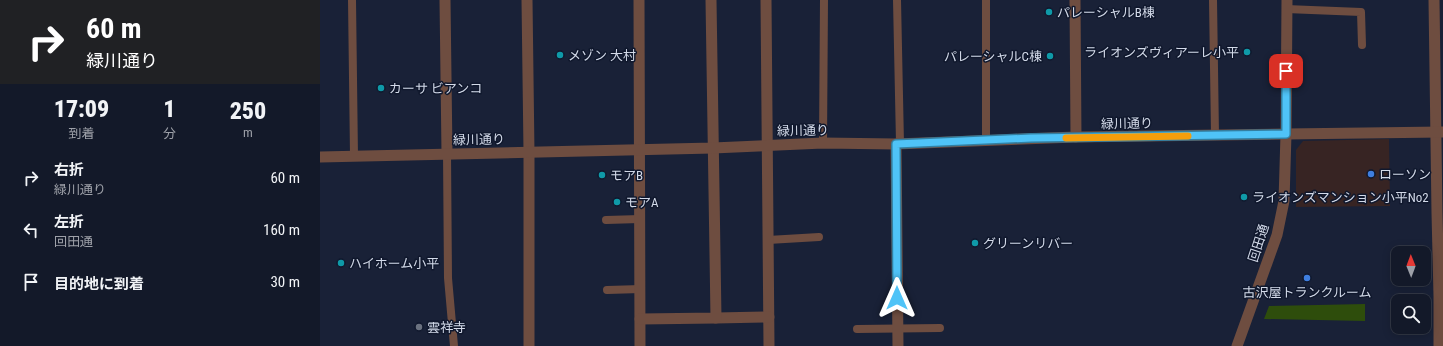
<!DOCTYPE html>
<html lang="ja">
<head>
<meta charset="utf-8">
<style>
  :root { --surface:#131929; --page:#202635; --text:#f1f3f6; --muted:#9da0a8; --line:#323846 }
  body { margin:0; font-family:"Roboto Condensed","Noto Sans JP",sans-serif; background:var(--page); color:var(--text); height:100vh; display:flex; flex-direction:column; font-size:15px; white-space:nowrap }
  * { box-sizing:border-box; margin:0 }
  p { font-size:13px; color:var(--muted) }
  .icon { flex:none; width:22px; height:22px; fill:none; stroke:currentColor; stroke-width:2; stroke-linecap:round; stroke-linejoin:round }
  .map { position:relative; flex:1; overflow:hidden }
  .drawer { display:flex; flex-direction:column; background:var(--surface); width:320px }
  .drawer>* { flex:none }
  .banner { background:#202124; color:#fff; overflow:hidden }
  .needle { width:26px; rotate:359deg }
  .fabs { position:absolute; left:1071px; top:246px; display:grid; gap:8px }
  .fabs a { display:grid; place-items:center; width:40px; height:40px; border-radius:8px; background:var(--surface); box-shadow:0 2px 10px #0003,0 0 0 1px var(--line); font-size:20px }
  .pin { position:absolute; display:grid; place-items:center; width:34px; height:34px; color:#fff; margin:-17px; border-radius:8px; box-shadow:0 2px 6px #0006 }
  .me { position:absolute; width:44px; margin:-22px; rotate:0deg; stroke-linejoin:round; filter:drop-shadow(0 0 3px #0008) }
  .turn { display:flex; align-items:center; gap:14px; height:84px; padding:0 20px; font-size:18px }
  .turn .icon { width:52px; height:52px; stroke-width:2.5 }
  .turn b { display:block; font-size:28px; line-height:34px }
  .eta { display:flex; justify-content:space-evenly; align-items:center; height:68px; text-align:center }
  .eta b { font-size:24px; font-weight:800; line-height:28px }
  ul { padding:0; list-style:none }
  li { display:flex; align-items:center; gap:12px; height:52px; padding:0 20px }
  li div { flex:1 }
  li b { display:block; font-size:15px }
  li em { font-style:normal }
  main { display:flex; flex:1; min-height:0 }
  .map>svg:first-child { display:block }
</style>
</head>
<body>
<main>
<section class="drawer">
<div class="banner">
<div class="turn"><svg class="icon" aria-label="right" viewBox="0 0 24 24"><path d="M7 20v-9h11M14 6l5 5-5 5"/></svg><div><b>60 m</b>緑川通り</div></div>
</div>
<div class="eta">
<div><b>17:09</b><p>到着</p></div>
<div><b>1</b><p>分</p></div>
<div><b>250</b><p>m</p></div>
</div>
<ul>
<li><svg class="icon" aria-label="right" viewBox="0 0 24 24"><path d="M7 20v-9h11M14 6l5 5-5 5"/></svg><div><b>右折</b><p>緑川通り</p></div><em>60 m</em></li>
<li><svg class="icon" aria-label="left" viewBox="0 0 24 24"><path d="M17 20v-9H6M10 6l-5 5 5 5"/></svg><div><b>左折</b><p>回田通</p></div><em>160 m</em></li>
<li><svg class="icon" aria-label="arrive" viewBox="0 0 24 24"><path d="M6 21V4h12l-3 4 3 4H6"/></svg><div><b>目的地に到着</b></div><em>30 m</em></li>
</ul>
</section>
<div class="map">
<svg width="1123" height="346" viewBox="0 0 1123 346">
  <rect width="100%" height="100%" fill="#192137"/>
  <!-- commercial -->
  <polygon fill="#372423" points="1069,139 1070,206 976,207 976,150 983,141"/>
  <!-- green -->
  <polygon fill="#2e4d0c" points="1045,304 1045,321 944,319 949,306"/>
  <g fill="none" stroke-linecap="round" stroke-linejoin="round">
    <!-- service -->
    <g stroke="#6e4d40" stroke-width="8">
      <polyline points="32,0 34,156"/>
      <polyline points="577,0 580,143"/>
      <polyline points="666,0 666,140"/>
      <polyline points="893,0 895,135"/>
      <polyline points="966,9 1041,12 1042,45"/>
      <polyline points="503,143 504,0"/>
      <polyline points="127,153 128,278 134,346"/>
      <polyline points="286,220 320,219"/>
      <polyline points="448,240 499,237"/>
      <polyline points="287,290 321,289"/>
      <polyline points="537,329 620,328"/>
    </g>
    <!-- minor -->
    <g stroke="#6e4d40" stroke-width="11">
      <polyline points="125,0 127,153"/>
      <polyline points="207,0 209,152 209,346"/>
      <polyline points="319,0 320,346"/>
      <polyline points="446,0 449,346"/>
      <polyline points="755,0 756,137"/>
      <polyline points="1114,0 1117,213 1119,296 1119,346"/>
      <polyline points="966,134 1122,132"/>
      <polyline points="576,144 578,346"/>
      <polyline points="396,318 449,317"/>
      <polyline points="320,319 396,318 391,0"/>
    </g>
    <!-- tertiary -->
    <g stroke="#6e4d40" stroke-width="11">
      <polyline points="0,157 393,148 503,143 576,144 756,137 966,134"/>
      <polyline points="917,346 957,235 964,201 966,134 967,0"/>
    </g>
  </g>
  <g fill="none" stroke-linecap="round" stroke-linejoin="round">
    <!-- route casing -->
    <g stroke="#337fa1" stroke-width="10">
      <polyline id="route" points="577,298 576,144 711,138 966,134 966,71"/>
    </g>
    <!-- route -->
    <use href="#route" stroke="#4fc3f7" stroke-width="7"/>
    <!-- slow -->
    <polyline stroke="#f59e0b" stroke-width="7" points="746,138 868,136"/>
  </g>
  <!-- markers -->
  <g fill="#0f9aa8" stroke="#10182d" stroke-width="1.5">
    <circle cx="729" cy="12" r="4"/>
    <circle cx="927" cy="52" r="4"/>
    <circle cx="240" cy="55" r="4"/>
    <circle cx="730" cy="56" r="4"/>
    <circle cx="61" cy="88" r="4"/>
    <circle cx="282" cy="175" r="4"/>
    <circle cx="924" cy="197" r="4"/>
    <circle cx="297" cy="202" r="4"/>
    <circle cx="655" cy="243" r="4"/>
    <circle cx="21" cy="263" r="4"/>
  </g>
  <g fill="#3f7fe0" stroke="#10182d" stroke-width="1.5">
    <circle cx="1051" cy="174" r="4"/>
    <circle cx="987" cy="278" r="4"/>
  </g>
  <circle fill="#6b7280" stroke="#10182d" stroke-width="1.5" cx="99" cy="327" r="4"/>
  <g text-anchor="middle" stroke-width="3" stroke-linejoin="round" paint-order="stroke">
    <!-- poi labels -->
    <g font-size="13" fill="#d3dae9" stroke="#10182d" text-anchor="start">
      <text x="737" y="17">パレーシャルB棟</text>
      <text x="919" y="57" text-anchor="end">ライオンズヴィアーレ小平</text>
      <text x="248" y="60">メゾン 大村</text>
      <text x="722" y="61" text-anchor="end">パレーシャルC棟</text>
      <text x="69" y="93">カーサ ビアンコ</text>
      <text x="1059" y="179">ローソン</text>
      <text x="290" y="180">モアB</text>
      <text x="932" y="202">ライオンズマンション小平No2</text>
      <text x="305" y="207">モアA</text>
      <text x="663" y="248">グリーンリバー</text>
      <text x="29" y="268">ハイホーム小平</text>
      <text x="987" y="297" text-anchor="middle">古沢屋トランクルーム</text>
      <text x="107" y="332">雲祥寺</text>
    </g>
    <!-- street labels -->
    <g font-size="13" fill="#d3dae9" stroke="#10182d">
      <text transform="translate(807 123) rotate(-1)" y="5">緑川通り</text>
      <text transform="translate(483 130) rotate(-1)" y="5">緑川通り</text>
      <text transform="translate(159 139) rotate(-1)" y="5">緑川通り</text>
      <text transform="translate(938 243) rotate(-72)" y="5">回田通</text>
    </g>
  </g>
</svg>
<div class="fabs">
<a><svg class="needle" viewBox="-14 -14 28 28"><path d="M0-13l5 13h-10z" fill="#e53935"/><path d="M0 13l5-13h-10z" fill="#9da0a8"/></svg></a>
<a><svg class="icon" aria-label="search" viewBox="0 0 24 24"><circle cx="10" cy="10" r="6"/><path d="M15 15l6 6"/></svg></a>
</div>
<div class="pin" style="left:966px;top:71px;background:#d93025"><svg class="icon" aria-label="arrive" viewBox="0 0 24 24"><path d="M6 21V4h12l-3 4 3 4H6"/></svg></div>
<svg class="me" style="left:577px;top:298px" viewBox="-20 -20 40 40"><path d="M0-17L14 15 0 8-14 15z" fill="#4fc3f7" stroke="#fff" stroke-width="4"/></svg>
</div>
</main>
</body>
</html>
